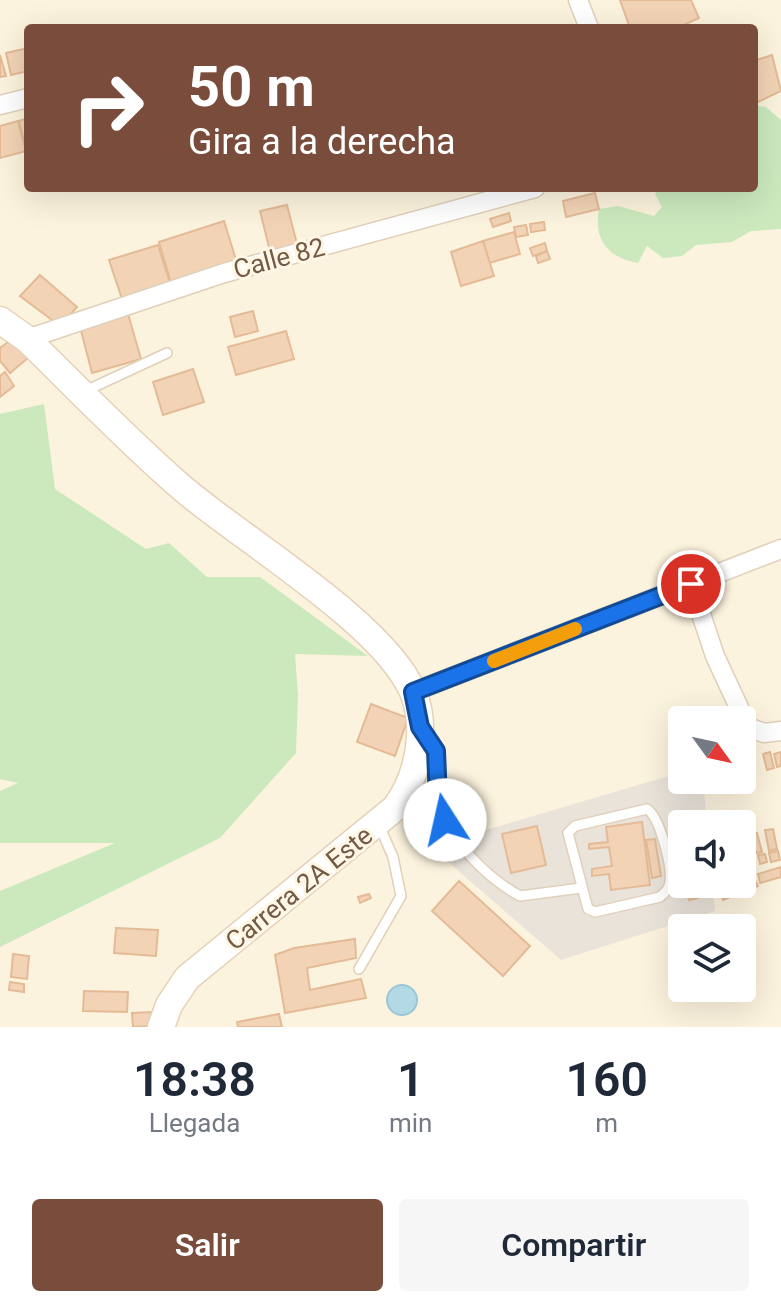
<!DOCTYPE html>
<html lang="es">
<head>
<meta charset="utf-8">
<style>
  :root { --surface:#fff; --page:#f6f6f7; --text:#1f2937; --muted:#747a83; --accent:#7a4c3b }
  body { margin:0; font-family:Roboto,sans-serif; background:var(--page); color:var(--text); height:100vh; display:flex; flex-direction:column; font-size:30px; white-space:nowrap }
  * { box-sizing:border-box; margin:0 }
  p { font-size:26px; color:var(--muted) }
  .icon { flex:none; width:44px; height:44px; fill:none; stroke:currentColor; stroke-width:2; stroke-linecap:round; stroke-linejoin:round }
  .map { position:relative; height:1027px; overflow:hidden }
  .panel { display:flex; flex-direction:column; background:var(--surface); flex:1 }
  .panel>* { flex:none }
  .top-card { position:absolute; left:24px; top:24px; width:734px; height:168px; border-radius:8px; box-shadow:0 8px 32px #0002; background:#7a4c3b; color:#fff; overflow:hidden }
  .needle { width:52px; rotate:123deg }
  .buttons { position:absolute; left:668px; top:706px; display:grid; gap:16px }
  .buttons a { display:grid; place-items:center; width:88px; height:88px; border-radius:8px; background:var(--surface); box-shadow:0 8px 32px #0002; font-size:40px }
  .pin { position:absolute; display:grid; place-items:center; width:68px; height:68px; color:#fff; margin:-34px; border:4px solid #fff; border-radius:50%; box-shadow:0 2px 8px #0007 }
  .me { position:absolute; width:88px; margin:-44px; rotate:350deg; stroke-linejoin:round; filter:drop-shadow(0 0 6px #0008) }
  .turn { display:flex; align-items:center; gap:28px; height:168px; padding:0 32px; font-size:36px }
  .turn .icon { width:104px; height:104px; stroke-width:2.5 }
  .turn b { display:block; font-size:56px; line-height:68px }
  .eta { display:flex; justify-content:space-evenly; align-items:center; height:136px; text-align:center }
  .eta b { font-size:48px; font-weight:600; line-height:56px }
  .button { display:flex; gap:16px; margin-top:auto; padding:16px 32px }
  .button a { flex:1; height:92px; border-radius:8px; background:var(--accent); color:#fff; font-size:32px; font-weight:600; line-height:92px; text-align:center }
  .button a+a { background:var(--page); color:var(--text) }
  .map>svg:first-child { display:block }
</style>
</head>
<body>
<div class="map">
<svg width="781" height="1027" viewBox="0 0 781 1027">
  <rect width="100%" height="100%" fill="#fcf3de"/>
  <!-- industrial -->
  <polygon fill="#eae3da" points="682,772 682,780 703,780 707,824 682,824 682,884 712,884 715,911 561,960 439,854 469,835"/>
  <!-- green -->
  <g fill="#cbe9bd">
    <path d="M754,105l12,2 15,13v109l-30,2 -19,11 -36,3 -14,11 -19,2 -16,-12 -9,17c-30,-5 -45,-24 -39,-54l19,-3 36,10 8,-9 -7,-13 5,-6h94z"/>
    <polygon points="44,404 55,489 146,549 169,543 207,577 260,577 368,656 295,654 298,695 296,753 220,838 0,947 0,891 115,843 0,843 0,791 18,783 0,779 0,414"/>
  </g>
  <!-- water -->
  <circle fill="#b3d9e5" stroke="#99c7d7" stroke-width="2" cx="402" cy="1000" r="15"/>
  <!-- building -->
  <g fill="#f2d3b5" stroke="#e4bb96" stroke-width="2">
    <polygon points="620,0 691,0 699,18 677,28 630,28"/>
    <polygon points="28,48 28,71 11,75 6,53"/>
    <polygon points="0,55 6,76 0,77"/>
    <polygon points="772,55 781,91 754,104 754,61"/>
    <polygon points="28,118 28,150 26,151 19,121"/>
    <polygon points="18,121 26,151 0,158 0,126"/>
    <polygon points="595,193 599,209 566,217 563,201"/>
    <polygon points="287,205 297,244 270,251 260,211"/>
    <polygon points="509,213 511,221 493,227 490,219"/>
    <polygon points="224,221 237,263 171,283 159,242"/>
    <polygon points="544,222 545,230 531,232 530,224"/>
    <polygon points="526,225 528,235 516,237 514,227"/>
    <polygon points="514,232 520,254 489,263 483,241"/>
    <polygon points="483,241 494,276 461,286 451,252"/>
    <polygon points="545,243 547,251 533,256 530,248"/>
    <polygon points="158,245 170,283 122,299 109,260"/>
    <polygon points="547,251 550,259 538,263 536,256"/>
    <polygon points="40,275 77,307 60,326 20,296"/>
    <polygon points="253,311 258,331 235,337 230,317"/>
    <polygon points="128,314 141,359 92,373 80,327"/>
    <polygon points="286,331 294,359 236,375 228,347"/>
    <polygon points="12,339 28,358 10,373 0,361 0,348"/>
    <polygon points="193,369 204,402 163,415 153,382"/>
    <polygon points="5,372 14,386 0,397 0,376"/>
    <polygon points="371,704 408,718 395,756 357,742"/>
    <polygon points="770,752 774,768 767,770 763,754"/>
    <polygon points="781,752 781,766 777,767 774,754"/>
    <polygon points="718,814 723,824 713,824 712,816"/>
    <polygon points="642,822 650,885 611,890 609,874 592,876 592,869 612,866 609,847 589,849 589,844 608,842 606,827"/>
    <polygon points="537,826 546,865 511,873 502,834"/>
    <polygon points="773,829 777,849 769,851 765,830"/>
    <polygon points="757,833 762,852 756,853 751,834"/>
    <polygon points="682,835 682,860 677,836"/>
    <polygon points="655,839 661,876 652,878 646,840"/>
    <polygon points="778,851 780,860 771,862 769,853"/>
    <polygon points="765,854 767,862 760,864 758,855"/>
    <polygon points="781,867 781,877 760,883 758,874"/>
    <polygon points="748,879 750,883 755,880 758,886 723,900 720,891"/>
    <polygon points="459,881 530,946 503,976 432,911"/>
    <polygon points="696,887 698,898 689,900 686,889"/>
    <polygon points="369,894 371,898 360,903 358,897"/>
    <polygon points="116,928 158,930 156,956 114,953"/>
    <polygon points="355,939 356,958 307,968 310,990 361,979 366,998 285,1013 275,955 294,948"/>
    <polygon points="13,954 29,956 27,979 11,977"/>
    <polygon points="10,982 24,984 24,992 9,990"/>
    <polygon points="84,991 128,992 127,1012 83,1011"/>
    <polygon points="153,1012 154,1026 133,1027 132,1013"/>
    <polygon points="279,1014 282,1027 238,1027 237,1022"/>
  </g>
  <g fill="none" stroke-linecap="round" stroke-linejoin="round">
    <!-- lane casing -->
    <g stroke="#e0d0ba" stroke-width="12">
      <g id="lane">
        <polyline points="83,392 167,353"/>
        <path d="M425,734c17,20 9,41 13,65 7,38 49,79 82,97l61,-8"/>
        <path d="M647,809c13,8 25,57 23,72 0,7 -5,12 -10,16l-65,15 -7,-3 -20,-76 7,-7z"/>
        <polyline points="359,969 401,896 393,857 379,825"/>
      </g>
    </g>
    <!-- street casing -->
    <g stroke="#e0d0ba" stroke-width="21">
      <g id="street">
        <polyline points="578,0 589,28"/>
        <polyline points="0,105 28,98"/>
        <polyline points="27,339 224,273 535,188"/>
        <polyline points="691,584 715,656 748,727 764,733 781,731"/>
        <polyline points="413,692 781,549"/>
      </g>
    </g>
    <!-- secondary casing -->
    <g stroke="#e5d1b8" stroke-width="29">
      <path id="secondary" d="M0,320l27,19c51,50 101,102 154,148 60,52 203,136 232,205 15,37 5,86 -18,116l-208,170 -18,27 -8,22"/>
    </g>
    <!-- lane -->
    <use href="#lane" stroke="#fff" stroke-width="9"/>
    <!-- street -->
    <use href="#street" stroke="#fff" stroke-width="18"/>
    <!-- secondary -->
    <use href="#secondary" stroke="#fff" stroke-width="26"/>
  </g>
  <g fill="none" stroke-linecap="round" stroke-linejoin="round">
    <!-- route casing -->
    <g stroke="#114b97" stroke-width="20">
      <polyline id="route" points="445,820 438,799 436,751 420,727 413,692 691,584"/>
    </g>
    <!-- route -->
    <use href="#route" stroke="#1a73e8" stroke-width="14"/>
    <!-- slow -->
    <polyline stroke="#f59e0b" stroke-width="14" points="494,661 575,629"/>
  </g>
  <g text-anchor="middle" stroke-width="6" stroke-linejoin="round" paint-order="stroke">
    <!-- street labels -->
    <g font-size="26" fill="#725a46" stroke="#fff7e4">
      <text transform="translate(279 258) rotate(-15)" y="9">Calle 82</text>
      <text transform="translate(299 888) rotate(-39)" y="9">Carrera 2A Este</text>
    </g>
  </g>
</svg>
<div class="buttons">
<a><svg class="needle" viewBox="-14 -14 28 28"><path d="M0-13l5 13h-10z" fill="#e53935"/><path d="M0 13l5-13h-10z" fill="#747a83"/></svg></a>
<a><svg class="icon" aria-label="sound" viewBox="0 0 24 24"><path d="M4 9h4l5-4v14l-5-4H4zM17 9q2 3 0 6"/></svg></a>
<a><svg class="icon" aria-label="layers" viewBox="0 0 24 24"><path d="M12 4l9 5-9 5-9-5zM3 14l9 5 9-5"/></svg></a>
</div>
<div class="pin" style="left:691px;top:584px;background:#d93025"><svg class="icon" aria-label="arrive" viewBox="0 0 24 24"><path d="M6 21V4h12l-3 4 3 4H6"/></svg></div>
<svg class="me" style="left:445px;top:820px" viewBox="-20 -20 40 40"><circle r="19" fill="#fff"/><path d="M0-13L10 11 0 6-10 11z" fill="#1a73e8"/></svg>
<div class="top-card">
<div class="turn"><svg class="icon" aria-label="right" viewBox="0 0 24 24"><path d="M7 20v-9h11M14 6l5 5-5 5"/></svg><div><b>50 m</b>Gira a la derecha</div></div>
</div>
</div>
<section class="panel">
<div class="eta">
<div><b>18:38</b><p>Llegada</p></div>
<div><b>1</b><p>min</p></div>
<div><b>160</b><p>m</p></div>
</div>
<div class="button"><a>Salir</a><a>Compartir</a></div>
</section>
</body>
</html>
